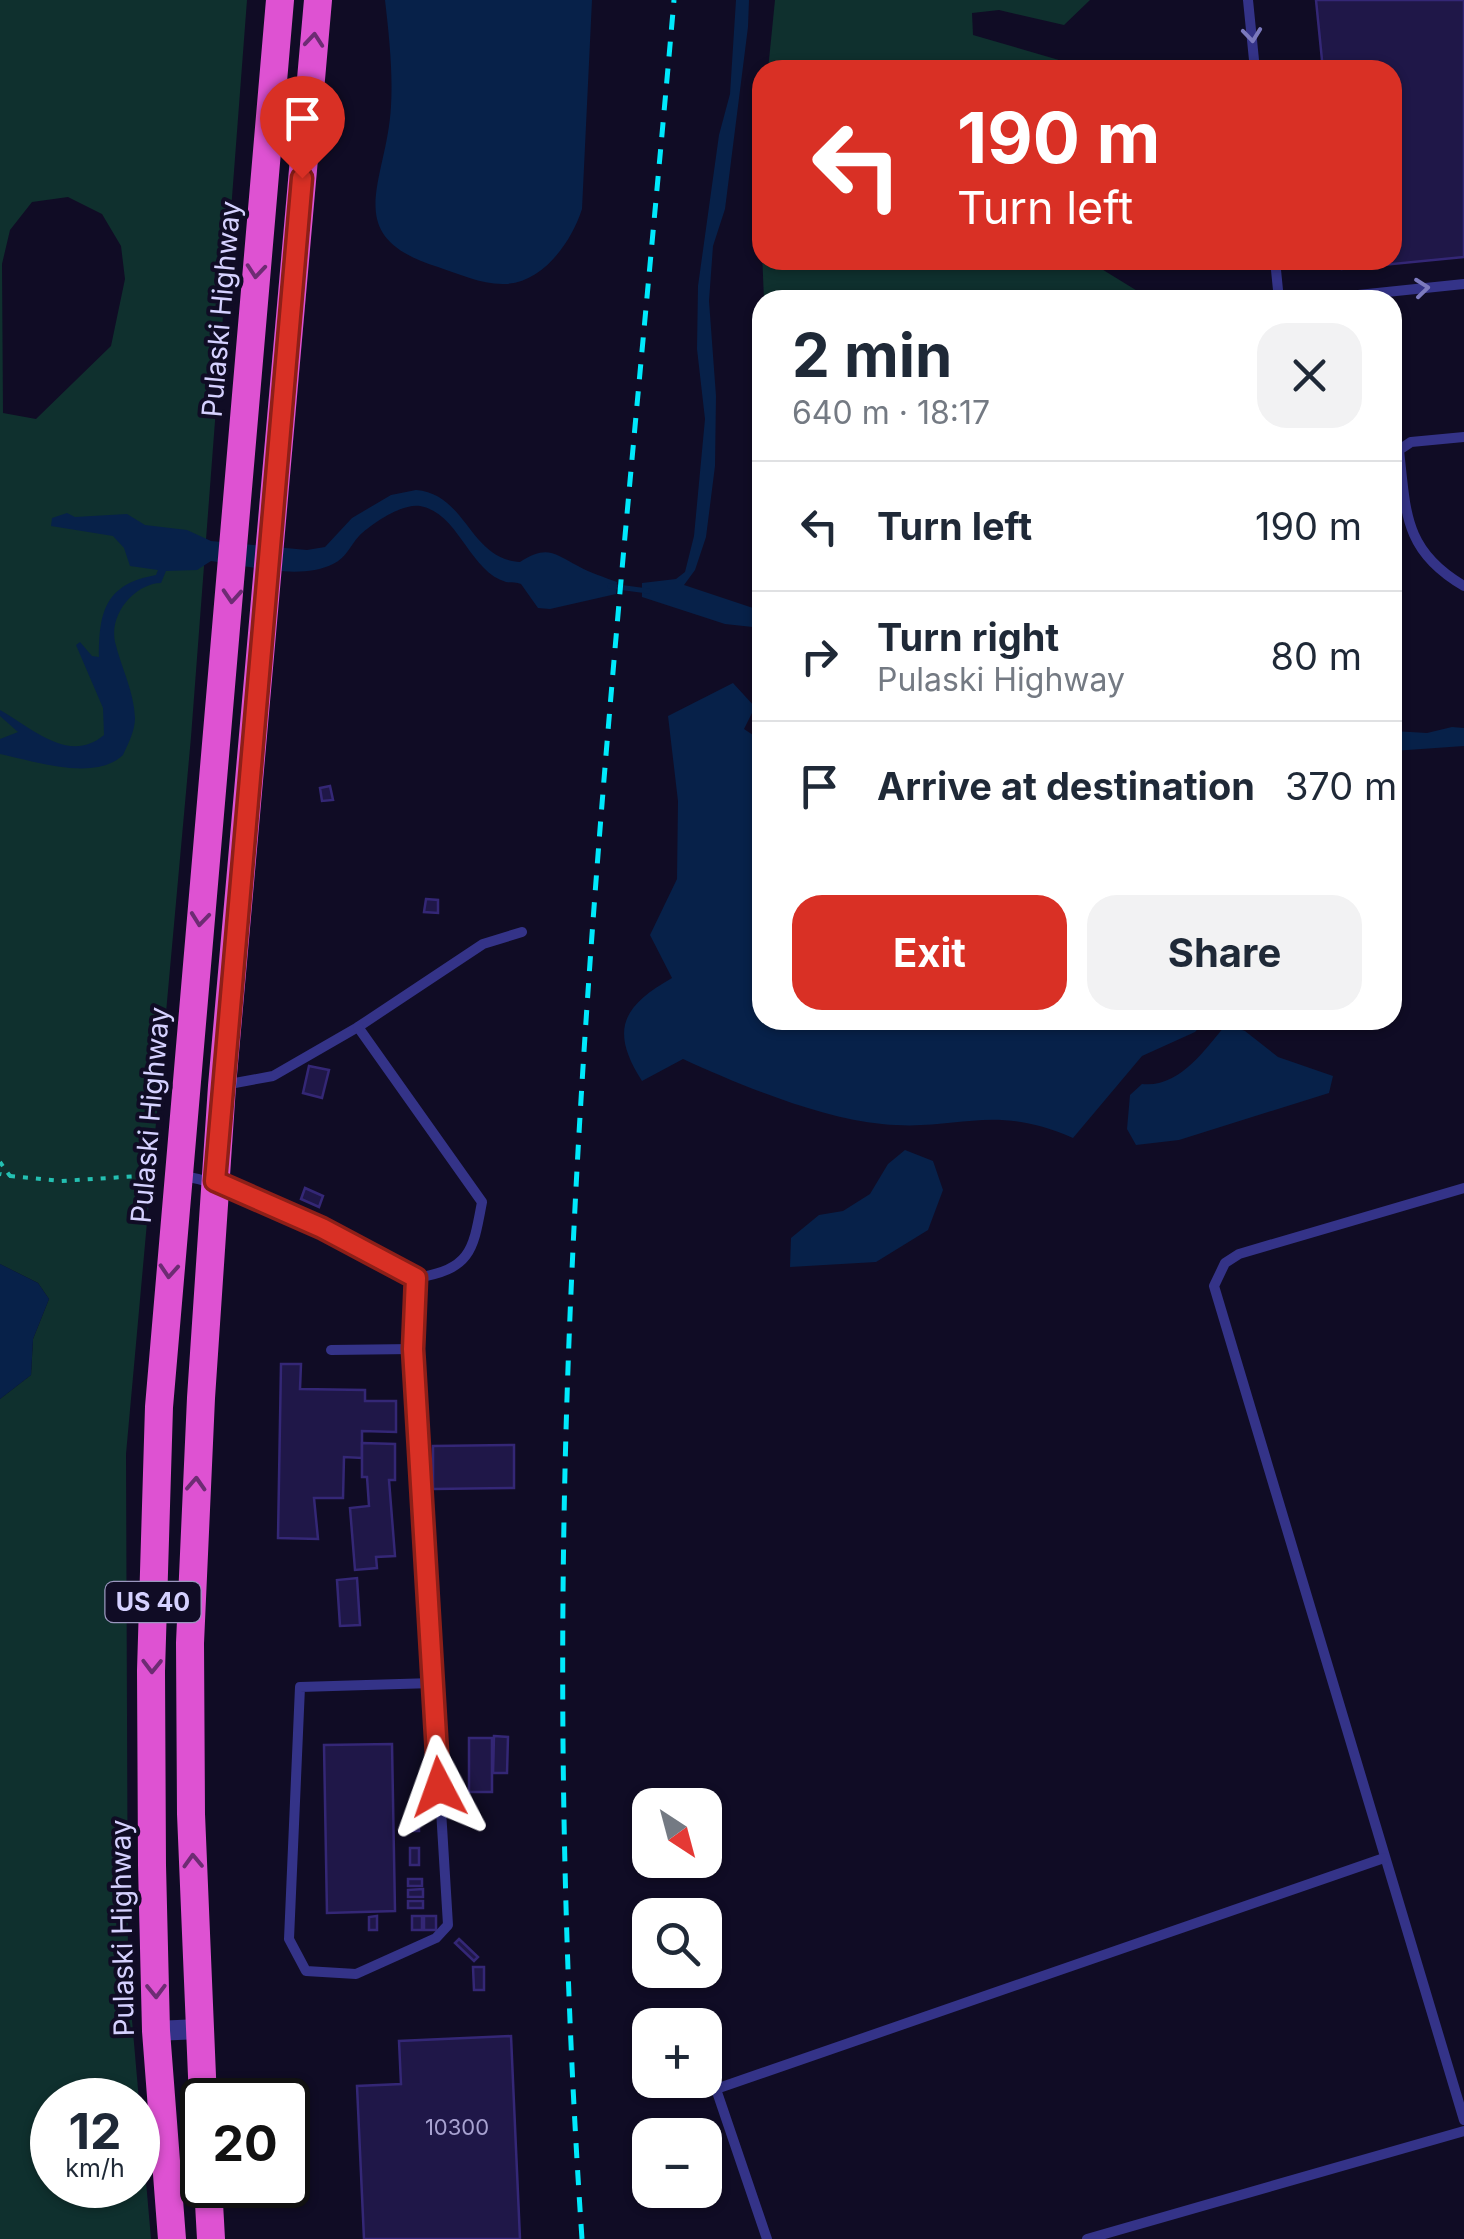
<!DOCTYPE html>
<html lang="en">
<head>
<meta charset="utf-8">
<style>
  :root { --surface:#fff; --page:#f2f2f3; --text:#1f2937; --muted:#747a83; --line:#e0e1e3; --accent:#d93025 }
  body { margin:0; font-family:Inter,sans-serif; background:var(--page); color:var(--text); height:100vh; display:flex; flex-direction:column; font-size:38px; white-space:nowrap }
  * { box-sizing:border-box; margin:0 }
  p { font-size:32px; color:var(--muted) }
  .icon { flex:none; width:55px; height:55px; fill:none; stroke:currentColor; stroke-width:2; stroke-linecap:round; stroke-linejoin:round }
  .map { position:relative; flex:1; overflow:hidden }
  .side { position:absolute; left:752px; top:290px; width:650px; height:740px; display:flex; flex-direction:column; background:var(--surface); border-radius:30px; box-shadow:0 2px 8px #0004 }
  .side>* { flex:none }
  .hud { position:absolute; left:752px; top:60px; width:650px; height:210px; border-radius:30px; box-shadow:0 2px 8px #0004; background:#d93025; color:#fff; overflow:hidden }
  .needle { width:65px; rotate:144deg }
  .tools { position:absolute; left:632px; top:1788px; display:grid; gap:20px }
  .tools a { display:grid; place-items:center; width:90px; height:90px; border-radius:20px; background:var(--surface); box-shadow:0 2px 8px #0004; font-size:50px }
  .speed { position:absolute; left:30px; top:2078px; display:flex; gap:20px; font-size:50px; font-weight:700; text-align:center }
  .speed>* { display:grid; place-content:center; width:130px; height:130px; border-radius:50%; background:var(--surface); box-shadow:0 2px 8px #0004; line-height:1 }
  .speed small { font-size:25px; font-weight:400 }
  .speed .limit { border:5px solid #111; border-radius:15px; background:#fff; color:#111 }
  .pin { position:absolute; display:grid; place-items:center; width:85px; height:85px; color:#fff; margin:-102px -42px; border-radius:50% 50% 50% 0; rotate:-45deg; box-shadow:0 0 10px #0007 }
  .pin .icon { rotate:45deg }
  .me { position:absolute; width:110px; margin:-55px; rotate:356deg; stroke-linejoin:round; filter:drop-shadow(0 0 8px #0008) }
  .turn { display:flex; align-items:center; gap:35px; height:210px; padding:0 40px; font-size:45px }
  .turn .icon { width:130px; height:130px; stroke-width:2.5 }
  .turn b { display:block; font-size:70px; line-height:85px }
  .round { display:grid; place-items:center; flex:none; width:105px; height:105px; border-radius:30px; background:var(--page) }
  .summary { display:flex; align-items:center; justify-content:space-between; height:170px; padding:0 40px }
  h1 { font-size:60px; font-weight:700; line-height:75px }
  .button { display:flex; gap:20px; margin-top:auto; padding:20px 40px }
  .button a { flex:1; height:115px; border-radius:30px; background:var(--accent); color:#fff; font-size:40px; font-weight:700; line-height:115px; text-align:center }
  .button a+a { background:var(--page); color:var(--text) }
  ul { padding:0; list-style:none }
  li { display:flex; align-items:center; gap:30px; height:130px; padding:0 40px; border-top:2px solid var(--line) }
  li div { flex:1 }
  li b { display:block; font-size:38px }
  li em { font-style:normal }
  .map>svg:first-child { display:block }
</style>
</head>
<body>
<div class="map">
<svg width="1464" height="2239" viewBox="0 0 1464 2239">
  <rect width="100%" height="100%" fill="#100c25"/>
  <!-- green -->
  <g fill="#0f302e" fill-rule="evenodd">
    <path d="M0,0h247l-56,737 -65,717 2,520 23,265h-151v-840l31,-24 2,-36 16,-40 -11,-16 -38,-19zM68,197l34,17 19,32 4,33 -14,67 -75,73 -33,-6 -1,-149 8,-34 22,-28zM52,2100h86v85h-86z"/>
    <polygon points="775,0 1090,0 1064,25 999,10 972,13 973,35 1076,65 1075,70 768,70"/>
    <polygon points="762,136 762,260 1087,260 1152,300 764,300 759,179"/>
  </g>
  <!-- water -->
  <g fill="#072149">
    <path d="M385,0h207l-10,209c-10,32 -39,74 -77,75 -22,1 -46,-10 -67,-17 -100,-31 -51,-84 -47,-161 2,-35 -2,-71 -6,-106z"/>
    <polygon points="736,0 749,0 748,27 725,209 713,246 709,301 716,396 715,466 706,537 695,570 684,585 762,611 762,628 725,624 642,597 642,583 676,579 685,572 694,536 705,419 697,349 698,286 719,135 730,94"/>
    <path d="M416,490c51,4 53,69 104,72 27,-17 33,-9 58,4 12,7 26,11 39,16l-1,12 -66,15 -12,-1 -17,-24c-5,-2 -11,-1 -15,-2 -37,-11 -47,-69 -86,-76 -18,-3 -49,18 -61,30 -9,10 -13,22 -26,28 -34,17 -86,1 -122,-3l-14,9 -31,1 -5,12c-24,0 -52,29 -46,59 6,25 19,49 20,76 0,13 -7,26 -12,37 -28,27 -89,6 -123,-1v-15l18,-7 -18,-16v-6c31,17 69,55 104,25l-1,-27 -27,-63 4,-3 12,14 7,1c0,-45 6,-73 57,-82l2,-5 -28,-4 -6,-18 -11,-12 -62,-10 1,-8 15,-5 8,4 52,-3 18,11 42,5 24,11 96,9 18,-3 27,-29 39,-23z"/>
    <path d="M733,683l22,24 -11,22 18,12v279h444l-11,12 -53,24 -69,82c-83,-36 -114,-6 -191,-14 -63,-6 -142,-39 -199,-65l-41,22c-33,-52 -19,-75 30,-103l-22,-43 27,-56 1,-78 -10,-85z"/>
    <polygon points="1452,727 1464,728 1464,746 1393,751 1393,731 1427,733"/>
    <path d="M1226,1025l19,6 33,26 55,19 -4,17 -150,47 -43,5 -9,-16 3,-34 12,-11c38,4 62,-34 84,-59z"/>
    <polygon points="905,1150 933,1161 943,1190 928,1230 876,1262 790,1267 791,1238 819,1215 843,1211 870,1194 888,1164"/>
    <polygon points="0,1264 38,1283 49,1299 33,1339 31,1375 0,1399"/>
  </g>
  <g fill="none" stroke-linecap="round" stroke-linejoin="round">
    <!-- stream -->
    <polyline stroke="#072149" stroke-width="5" points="610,586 648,591"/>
  </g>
  <!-- building -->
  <g fill="#1f1748" stroke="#342776" stroke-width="2.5">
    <polygon points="1316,0 1464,0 1464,257 1342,269 1341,260 1392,260 1392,70 1323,70"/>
    <polygon points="330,786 333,800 322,801 320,788"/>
    <polygon points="426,899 438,900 438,913 424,912"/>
    <polygon points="309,1066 329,1070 322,1098 303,1093"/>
    <polygon points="305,1188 323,1196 319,1207 301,1199"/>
    <polygon points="281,1364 301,1364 300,1389 365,1390 365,1401 396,1401 396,1432 362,1431 362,1458 344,1457 343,1498 314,1498 318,1539 278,1538"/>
    <polygon points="362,1443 395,1444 395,1480 389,1480 395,1556 376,1557 377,1568 355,1570 350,1508 369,1506 367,1477 362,1477"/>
    <polygon points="514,1445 514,1488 433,1489 433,1446"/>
    <polygon points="357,1578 360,1625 340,1626 337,1580"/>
    <polygon points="494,1736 508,1737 507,1773 493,1773"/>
    <rect x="469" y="1738" width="23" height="54"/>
    <polygon points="392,1744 395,1911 327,1913 324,1745"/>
    <rect x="410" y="1816" width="9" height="15"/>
    <rect x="410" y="1848" width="9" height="17"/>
    <rect x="408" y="1879" width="14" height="7"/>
    <polygon points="423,1889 423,1897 408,1897 408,1890"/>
    <rect x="408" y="1901" width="15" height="7"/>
    <polygon points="377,1916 377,1930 369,1930 369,1917"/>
    <rect x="412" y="1916" width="10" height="14"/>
    <rect x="424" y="1916" width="12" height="14"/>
    <polygon points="459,1939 478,1957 474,1961 455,1943"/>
    <polygon points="473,1967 484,1967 484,1990 474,1990"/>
    <polygon points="511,2036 520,2239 364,2239 357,2086 401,2084 399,2041"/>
  </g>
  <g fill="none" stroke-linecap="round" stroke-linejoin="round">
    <!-- path -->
    <g stroke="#24c0b2" stroke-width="4" stroke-dasharray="5 8" stroke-linecap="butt">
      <polyline points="0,1162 10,1176 0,1174"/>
      <polyline points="10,1176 61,1181 155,1175"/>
    </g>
    <!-- service -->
    <g stroke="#343388" stroke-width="10">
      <polyline points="1248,0 1255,70"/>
      <polyline points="1275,260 1279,300"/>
      <polyline points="1310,300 1464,284"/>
      <path d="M1464,437l-53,5 -12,8c7,63 5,101 65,136"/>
      <polyline points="224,1085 273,1076 358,1027 483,944 522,932"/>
      <path d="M179,1175c84,15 162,65 237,103 55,-9 57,-27 66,-76l-124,-175"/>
      <polyline points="1464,1188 1239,1254 1225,1263 1214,1286 1464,2120"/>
      <polyline points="416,1278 413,1349 448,1925 436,1938 356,1974 306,1971 289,1939 300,1687 433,1683"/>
      <polyline points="331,1350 413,1349"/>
      <polyline points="767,2239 716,2089 1384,1858"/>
      <polyline points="1087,2239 1464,2131"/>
    </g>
    <!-- minor -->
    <polyline stroke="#343388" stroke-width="20" points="156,2031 199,2029"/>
    <!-- trunk -->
    <g stroke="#de52d2" stroke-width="28">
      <polyline points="203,2100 191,1814 190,1643 201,1398 222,1086 318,0"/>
      <polyline points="208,2185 211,2239"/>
      <polyline points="172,2239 156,2031 152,1865 151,1671 159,1407 280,0"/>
    </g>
    <!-- rail -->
    <path stroke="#00e9fc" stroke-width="5" stroke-dasharray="15 12" stroke-linecap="butt" d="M582,2239c-22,-322 -25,-647 -10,-969 19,-424 65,-847 102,-1270"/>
  </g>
  <!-- one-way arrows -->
  <defs><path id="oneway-chevron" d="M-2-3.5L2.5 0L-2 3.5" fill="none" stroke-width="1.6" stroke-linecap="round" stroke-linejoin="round" transform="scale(2.5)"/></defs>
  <g stroke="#7c7abe">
    <use href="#oneway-chevron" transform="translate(1252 35) rotate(84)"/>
    <use href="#oneway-chevron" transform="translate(1422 288) rotate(-6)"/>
  </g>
  <g stroke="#6d2c73">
    <use href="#oneway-chevron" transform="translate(314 40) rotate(-85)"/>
    <use href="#oneway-chevron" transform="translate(256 271) rotate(95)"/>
    <use href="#oneway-chevron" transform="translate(232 596) rotate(94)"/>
    <use href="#oneway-chevron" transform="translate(200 919) rotate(96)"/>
    <use href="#oneway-chevron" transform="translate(169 1271) rotate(94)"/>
    <use href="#oneway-chevron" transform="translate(196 1484) rotate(-87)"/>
    <use href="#oneway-chevron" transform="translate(152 1666) rotate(91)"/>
    <use href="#oneway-chevron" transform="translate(193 1861) rotate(-92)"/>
    <use href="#oneway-chevron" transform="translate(156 1991) rotate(89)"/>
  </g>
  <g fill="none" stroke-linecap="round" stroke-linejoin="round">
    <!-- route casing -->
    <g stroke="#8d1f18" stroke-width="25">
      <polyline id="route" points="302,178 215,1181 322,1228 416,1278 413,1349 439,1787"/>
    </g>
    <!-- route -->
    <use href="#route" stroke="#d93025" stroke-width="18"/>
  </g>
  <g text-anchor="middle" stroke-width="8" stroke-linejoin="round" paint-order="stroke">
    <!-- number labels -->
    <g font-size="22" fill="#a8a2d1">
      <text x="457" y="2135">10300</text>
    </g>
    <!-- shield labels -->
    <rect fill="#100c25" stroke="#9a96be" stroke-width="2.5" x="105.5" y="1582" width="95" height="40" rx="8"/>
    <g font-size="25" font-weight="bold" fill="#d5d1ff">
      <text x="153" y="1611">US 40</text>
    </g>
    <!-- street labels -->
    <g font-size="28" fill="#d5d1ff" stroke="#100c25">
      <text transform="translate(221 309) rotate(-85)" y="10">Pulaski Highway</text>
      <text transform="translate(150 1115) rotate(-85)" y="10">Pulaski Highway</text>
      <text transform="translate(122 1928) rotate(-91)" y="10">Pulaski Highway</text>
    </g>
  </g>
</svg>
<div class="tools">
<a><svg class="needle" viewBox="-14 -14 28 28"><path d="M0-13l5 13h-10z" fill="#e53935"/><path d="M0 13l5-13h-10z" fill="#747a83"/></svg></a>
<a><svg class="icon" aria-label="search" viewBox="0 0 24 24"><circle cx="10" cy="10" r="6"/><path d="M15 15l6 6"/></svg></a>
<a>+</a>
<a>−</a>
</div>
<div class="speed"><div>12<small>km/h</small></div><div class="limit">20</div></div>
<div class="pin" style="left:302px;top:178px;background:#d93025"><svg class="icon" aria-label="arrive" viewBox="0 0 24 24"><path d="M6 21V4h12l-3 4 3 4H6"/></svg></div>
<svg class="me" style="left:439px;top:1787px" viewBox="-20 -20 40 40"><path d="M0-17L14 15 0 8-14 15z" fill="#d93025" stroke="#fff" stroke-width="4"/></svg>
<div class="hud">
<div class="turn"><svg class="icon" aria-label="left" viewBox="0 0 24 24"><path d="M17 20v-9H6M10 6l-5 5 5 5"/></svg><div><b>190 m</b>Turn left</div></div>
</div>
<section class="side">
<div class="summary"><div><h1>2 min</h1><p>640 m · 18:17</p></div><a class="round"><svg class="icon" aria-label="close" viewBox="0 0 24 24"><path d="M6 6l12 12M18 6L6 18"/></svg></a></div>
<ul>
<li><svg class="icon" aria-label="left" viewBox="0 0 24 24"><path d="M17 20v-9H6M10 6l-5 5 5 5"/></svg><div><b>Turn left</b></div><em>190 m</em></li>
<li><svg class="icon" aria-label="right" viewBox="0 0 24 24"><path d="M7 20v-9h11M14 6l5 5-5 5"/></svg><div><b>Turn right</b><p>Pulaski Highway</p></div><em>80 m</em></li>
<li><svg class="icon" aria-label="arrive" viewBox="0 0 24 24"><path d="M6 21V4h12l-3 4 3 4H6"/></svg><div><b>Arrive at destination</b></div><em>370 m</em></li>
</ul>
<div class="button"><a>Exit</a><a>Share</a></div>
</section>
</div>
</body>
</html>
